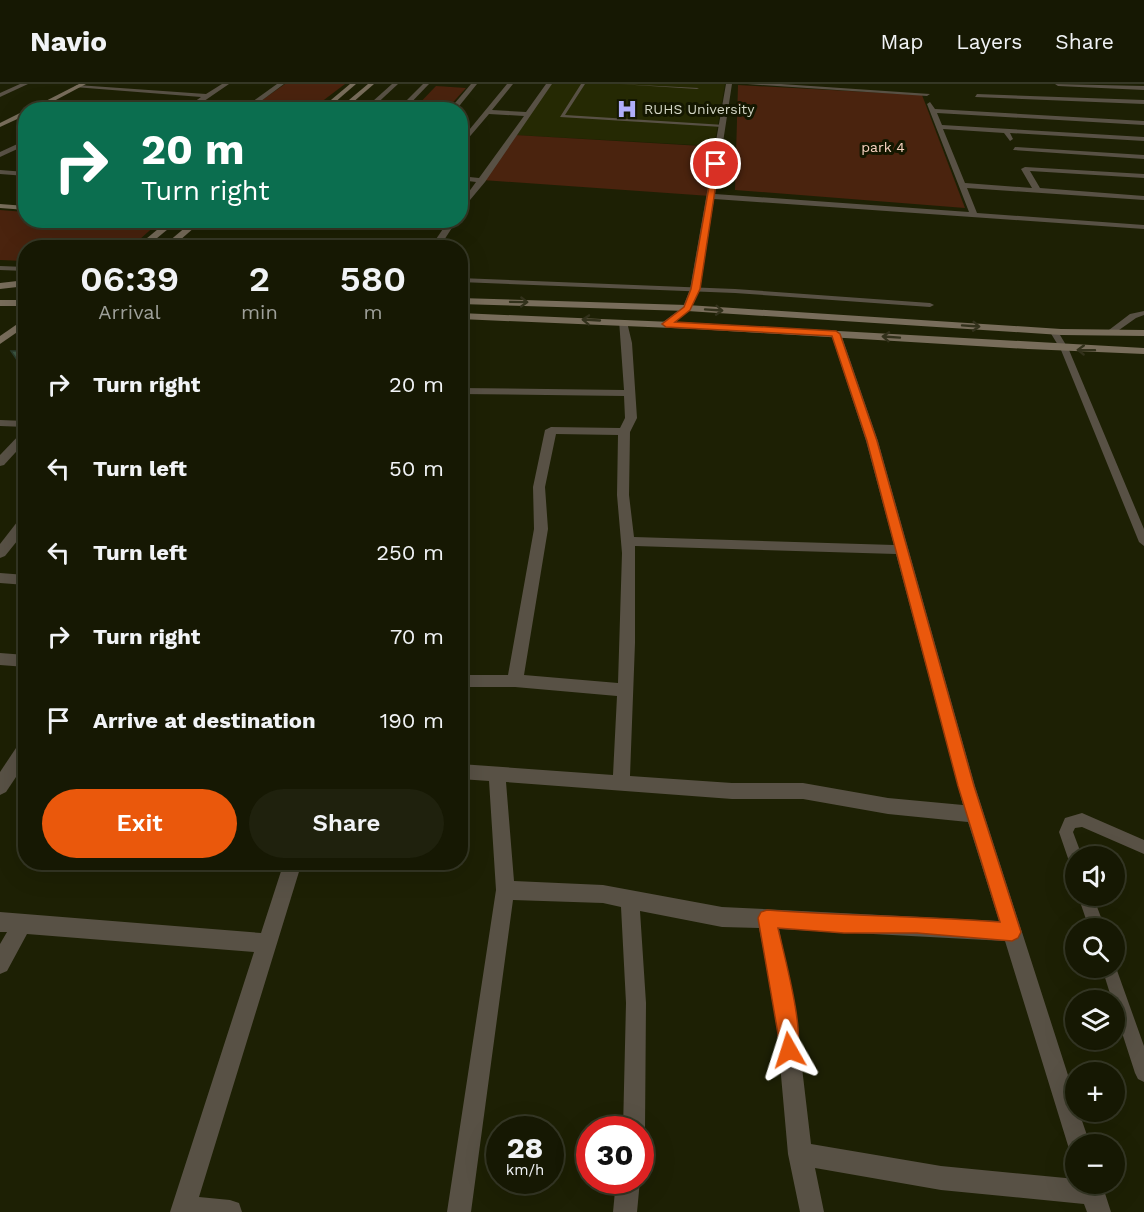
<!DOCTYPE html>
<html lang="en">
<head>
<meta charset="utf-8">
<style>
  :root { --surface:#161803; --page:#1f210d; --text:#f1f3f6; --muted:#9ea09a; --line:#353725; --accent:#ea580c }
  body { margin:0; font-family:"Work Sans",sans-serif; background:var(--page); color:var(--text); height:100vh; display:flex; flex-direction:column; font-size:22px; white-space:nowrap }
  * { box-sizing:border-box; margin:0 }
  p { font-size:20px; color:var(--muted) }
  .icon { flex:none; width:33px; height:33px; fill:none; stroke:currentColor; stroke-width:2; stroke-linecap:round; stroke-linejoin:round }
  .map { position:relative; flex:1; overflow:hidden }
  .panel { position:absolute; left:18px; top:156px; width:450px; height:630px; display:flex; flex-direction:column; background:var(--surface); border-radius:24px; box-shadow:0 6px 24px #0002,0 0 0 2px var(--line) }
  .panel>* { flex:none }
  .hud { position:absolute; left:18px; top:18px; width:450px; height:126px; border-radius:24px; box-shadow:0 6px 24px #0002,0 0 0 2px var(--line); background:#0b6e4f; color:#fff; overflow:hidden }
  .tools { position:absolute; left:1065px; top:762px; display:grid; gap:12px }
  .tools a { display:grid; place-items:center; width:60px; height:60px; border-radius:50%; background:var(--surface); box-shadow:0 6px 24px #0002,0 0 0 2px var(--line); font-size:30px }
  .speed { position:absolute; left:486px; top:1032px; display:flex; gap:12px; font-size:30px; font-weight:700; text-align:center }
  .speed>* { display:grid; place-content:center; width:78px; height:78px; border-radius:50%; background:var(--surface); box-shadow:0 6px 24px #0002,0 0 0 2px var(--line); line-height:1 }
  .speed small { font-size:15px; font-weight:400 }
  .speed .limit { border:9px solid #d22; background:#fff; color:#111 }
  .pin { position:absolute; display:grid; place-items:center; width:51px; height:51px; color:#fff; margin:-26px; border:3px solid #fff; border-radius:50%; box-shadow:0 2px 6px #0007 }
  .me { position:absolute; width:66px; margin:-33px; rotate:354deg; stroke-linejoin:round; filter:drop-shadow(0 0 4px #0008) }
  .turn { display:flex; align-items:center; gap:21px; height:126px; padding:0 24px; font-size:27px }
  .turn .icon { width:78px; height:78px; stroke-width:2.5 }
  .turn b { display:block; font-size:42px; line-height:51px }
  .eta { display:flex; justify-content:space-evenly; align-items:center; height:102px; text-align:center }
  .eta b { font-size:36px; font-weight:600; line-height:42px }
  .button { display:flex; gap:12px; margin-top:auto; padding:12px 24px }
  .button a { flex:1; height:69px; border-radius:36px; background:var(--accent); color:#fff; font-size:24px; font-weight:600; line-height:69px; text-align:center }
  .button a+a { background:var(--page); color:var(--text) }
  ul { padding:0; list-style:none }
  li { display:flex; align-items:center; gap:18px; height:84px; padding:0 24px }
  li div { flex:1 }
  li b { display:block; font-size:22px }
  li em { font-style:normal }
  header { display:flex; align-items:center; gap:36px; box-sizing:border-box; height:84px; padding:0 30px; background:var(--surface); border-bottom:2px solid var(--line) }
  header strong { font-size:28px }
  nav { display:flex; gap:33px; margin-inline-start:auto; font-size:21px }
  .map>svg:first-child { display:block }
</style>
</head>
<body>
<header>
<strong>Navio</strong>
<nav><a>Map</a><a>Layers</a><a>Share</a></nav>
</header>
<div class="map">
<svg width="1144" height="1128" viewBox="0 0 1144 1128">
  <rect width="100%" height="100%" fill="#1d2004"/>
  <!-- built -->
  <polygon fill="#252903" points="551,0 725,0 714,62 515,51"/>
  <!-- green -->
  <g fill="#4a230e">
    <polygon points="285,0 345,0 312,25 248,26"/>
    <polygon points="738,1 922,11 965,124 735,106"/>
    <polygon points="436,2 466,4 447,25 414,25"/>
    <polygon points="515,51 719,63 710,112 482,96"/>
    <polygon points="0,126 25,128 26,136 121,136 157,140 131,163 26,164 25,177 0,176"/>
  </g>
  <!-- building -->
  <polygon fill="#3e5742" stroke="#2b3d2e" stroke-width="1.5" points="11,267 26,267 26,289"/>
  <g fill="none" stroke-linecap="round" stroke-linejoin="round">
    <!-- lane -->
    <g fill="#585145" fill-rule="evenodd">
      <polygon points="581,0 585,0 565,31 725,41 722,43 560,33"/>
      <polygon points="619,0 699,4 697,5"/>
      <polygon points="0,182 26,183 26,187 0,186"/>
      <polygon points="460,194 735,205 930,219 934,221 930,223 735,209 460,198"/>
      <polygon points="1144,227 1144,231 1136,234 1112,251 1105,249 1130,230"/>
      <polygon points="1051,246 1057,246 1069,266 1144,445 1144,462 1139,458 1061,266 1050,248"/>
      <polygon points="1082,729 1144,756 1144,770 1082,743 1075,744 1073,748 1082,772 1076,772 1076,785 1071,783 1059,748 1065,734"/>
      <polygon points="1078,812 1093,812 1105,844 1089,844"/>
      <polygon points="1114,878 1144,962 1144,998 1138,995 1135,989 1114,924 1114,916 1112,916 1102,884 1114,884"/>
    </g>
    <!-- street -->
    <g fill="#585145" fill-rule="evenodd">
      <polygon points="20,0 28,0 0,13 0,9"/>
      <polygon points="222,0 229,0 191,26 183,26 201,13 74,3 77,1 206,10"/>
      <polygon points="277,0 284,0 249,26 241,26"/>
      <polygon points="392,0 398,0 370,26 363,26"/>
      <polygon points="423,0 429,0 404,26 397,26"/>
      <polygon points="471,0 477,0 456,26 449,26"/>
      <polygon points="507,0 513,0 492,26 526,28 546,0 552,0 485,98 460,128 460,120 476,98 460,96 460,92 479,94 524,32 489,30 460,64 460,57"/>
      <polygon points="726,0 732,0 715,110 969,128 927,20 930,18 935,25 1144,37 1144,41 937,29 942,41 1144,53 1144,57 1010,49 1013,55 1010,57 1004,49 943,45 965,99 1032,104 1021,85 1025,83 1144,90 1144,94 1030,87 1040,104 1144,112 1144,116 967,104 977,129 1144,141 1144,145 714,115 700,205 690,226 669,242 663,242 663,238 683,223 690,205"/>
      <polygon points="747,0 781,0 930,10 927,12"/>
      <polygon points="1055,0 1144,2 1144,6 1058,2"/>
      <polygon points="977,10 1144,16 1144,20 975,13"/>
      <polygon points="46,16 157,24 160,26 125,26 44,19"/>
      <polygon points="26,56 26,61 0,73 0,68"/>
      <polygon points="1015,63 1144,71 1144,75 1013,66"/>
      <polygon points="0,86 26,88 26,92 0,90"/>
      <polygon points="449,136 457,136 439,164 430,164"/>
      <polygon points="463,229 468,232 465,242 460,245 460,230"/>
      <path d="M619,236l8,2 5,21 5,75 -7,14 -1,63 5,42 260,8 -28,-104 -35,-107 5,-3 5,3 37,107 97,345 101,314v12h3l11,32h-14v11l-6,-3 -65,-211 -226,-12 16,79 16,136 130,22 135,13v5h26l9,28h-24l-3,-8 -143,-14 -126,-22 9,44h-24l-12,-58 -13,-146 -16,-80 -37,-1 -82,-16 6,92 -1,127 -5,9v-9h-17l3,-127 -5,-96 -18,-4 -90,-3 -42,312h-24l49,-322 -7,-109 -29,-2v-15l153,11 4,-79 -102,-9h-55v-12h48l26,-146 -1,-42 12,-57 6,-3 69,1 5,-10 -1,-22 -164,-2v-6l164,2zM556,350l62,1 -1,60 5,58 -4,130 -94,-8 24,-146 -3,-42zM635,462l261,8 67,251 -75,-7 -85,-15h-71l-102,-7 5,-133zM506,698l226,17h71l85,15 80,8 31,99 -277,-14 -119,-22 -89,-4z"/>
      <polygon points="0,336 26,337 26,343 0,342"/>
      <polygon points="26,347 26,357 4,381 0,382 0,371 22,348"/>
      <polygon points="26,432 26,446 5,472 0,474 0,460 21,433"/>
      <polygon points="0,489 26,491 26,501 0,499"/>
      <polygon points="0,569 26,571 26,583 0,581"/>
      <polygon points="26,656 26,678 6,708 0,711 0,688 20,658"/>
      <polygon points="284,778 302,778 199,1113 230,1116 239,1119 242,1128 170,1128 254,868 27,850 7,887 0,890 0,860 7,848 0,848 0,828 261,849"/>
      <polygon points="616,1096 640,1096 637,1128 613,1128"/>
    </g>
    <!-- secondary -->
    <g fill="#786d5b" fill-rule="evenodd">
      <polygon points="79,0 86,0 37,26 28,26"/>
      <polygon points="350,0 356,0 326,26 319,26"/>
      <polygon points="368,0 374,0 344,26 337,26"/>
      <polygon points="26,26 26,31 0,43 0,39"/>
      <polygon points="0,120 26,122 26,126 0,124"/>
      <polygon points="169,136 179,136 145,164 135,164"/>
      <polygon points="194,136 203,136 171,164 161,164"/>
      <polygon points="26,196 26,202 0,205 0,199"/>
      <polygon points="460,214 687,221 1061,245 1144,246 1144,252 1061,251 687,227 460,220"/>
      <rect x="0" y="216" width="26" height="6"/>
      <polygon points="460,229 695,239 1144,264 1144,270 1028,265 695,245 460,235"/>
      <polygon points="26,234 26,242 0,260 0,252"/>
    </g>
  </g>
  <!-- one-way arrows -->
  <defs><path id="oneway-shaft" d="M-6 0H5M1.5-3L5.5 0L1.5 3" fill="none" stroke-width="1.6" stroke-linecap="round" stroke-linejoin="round" transform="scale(1.5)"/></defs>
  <g stroke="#32311b">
    <use href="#oneway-shaft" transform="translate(519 218) rotate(1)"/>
    <use href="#oneway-shaft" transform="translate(714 226) rotate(4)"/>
    <use href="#oneway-shaft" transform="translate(591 236) rotate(-177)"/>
    <use href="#oneway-shaft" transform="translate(971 242) rotate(4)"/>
    <use href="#oneway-shaft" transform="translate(891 253) rotate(-176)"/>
    <use href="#oneway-shaft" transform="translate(1086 266) rotate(-179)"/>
  </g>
  <!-- route -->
  <path fill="#ea580c" stroke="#983908" stroke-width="1.5" d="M716,78l3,2 -19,125 -10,21 -15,12 161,9 4,3 37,107 97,345 47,146 -3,6 -6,3 -95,-8h-73l-66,-5c6,27 28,106 18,129l-7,3 -7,-3 -24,-139 3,-6 6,-2c78,6 155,6 233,12l-42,-136 -91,-345 -35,-105 -166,-9 -4,-3 22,-17 7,-18 22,-125z"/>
  <!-- icons -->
  <defs>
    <g id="hospital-bare" transform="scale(1.62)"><path d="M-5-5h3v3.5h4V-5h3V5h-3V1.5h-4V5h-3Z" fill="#b0aefa" stroke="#141700" stroke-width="2.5" paint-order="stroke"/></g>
  </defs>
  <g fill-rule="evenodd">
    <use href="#hospital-bare" x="627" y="25"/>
  </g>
  <g text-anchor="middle" stroke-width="6" stroke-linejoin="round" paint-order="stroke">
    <!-- far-poi labels -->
    <g font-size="14" fill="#d3d6c5" stroke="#141700" text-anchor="start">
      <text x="644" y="30">RUHS University</text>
    </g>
    <!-- far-park labels -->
    <g font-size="14" fill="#f8d2c0" stroke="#141700">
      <text x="883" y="68">park 4</text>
    </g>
  </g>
</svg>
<div class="tools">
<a><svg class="icon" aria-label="sound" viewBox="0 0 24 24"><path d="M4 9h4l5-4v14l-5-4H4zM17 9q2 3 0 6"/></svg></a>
<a><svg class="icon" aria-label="search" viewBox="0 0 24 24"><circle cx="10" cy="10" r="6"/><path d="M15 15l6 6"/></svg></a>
<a><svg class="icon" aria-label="layers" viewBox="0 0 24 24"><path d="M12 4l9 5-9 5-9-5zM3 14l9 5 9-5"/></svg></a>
<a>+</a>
<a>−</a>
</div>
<div class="speed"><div>28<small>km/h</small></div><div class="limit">30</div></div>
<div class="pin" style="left:716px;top:80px;background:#d93025"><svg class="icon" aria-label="arrive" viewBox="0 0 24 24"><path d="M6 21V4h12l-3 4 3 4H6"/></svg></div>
<svg class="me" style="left:789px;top:966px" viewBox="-20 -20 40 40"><path d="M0-17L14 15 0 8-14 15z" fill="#ea580c" stroke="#fff" stroke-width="4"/></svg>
<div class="hud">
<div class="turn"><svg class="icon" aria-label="right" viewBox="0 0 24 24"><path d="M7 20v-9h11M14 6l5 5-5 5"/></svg><div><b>20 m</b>Turn right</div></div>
</div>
<section class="panel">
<div class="eta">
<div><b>06:39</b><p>Arrival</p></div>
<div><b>2</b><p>min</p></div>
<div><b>580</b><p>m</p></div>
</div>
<ul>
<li><svg class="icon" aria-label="right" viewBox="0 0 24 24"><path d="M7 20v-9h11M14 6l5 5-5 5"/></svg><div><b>Turn right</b></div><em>20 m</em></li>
<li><svg class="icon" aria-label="left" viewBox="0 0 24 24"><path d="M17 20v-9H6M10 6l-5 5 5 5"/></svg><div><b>Turn left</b></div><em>50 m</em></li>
<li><svg class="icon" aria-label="left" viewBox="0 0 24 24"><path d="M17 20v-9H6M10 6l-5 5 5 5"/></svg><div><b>Turn left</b></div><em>250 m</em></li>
<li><svg class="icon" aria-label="right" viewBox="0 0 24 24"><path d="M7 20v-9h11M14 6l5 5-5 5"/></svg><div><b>Turn right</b></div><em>70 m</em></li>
<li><svg class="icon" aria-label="arrive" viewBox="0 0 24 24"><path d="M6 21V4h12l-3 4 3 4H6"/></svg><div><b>Arrive at destination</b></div><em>190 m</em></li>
</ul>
<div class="button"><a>Exit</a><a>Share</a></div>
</section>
</div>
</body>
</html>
